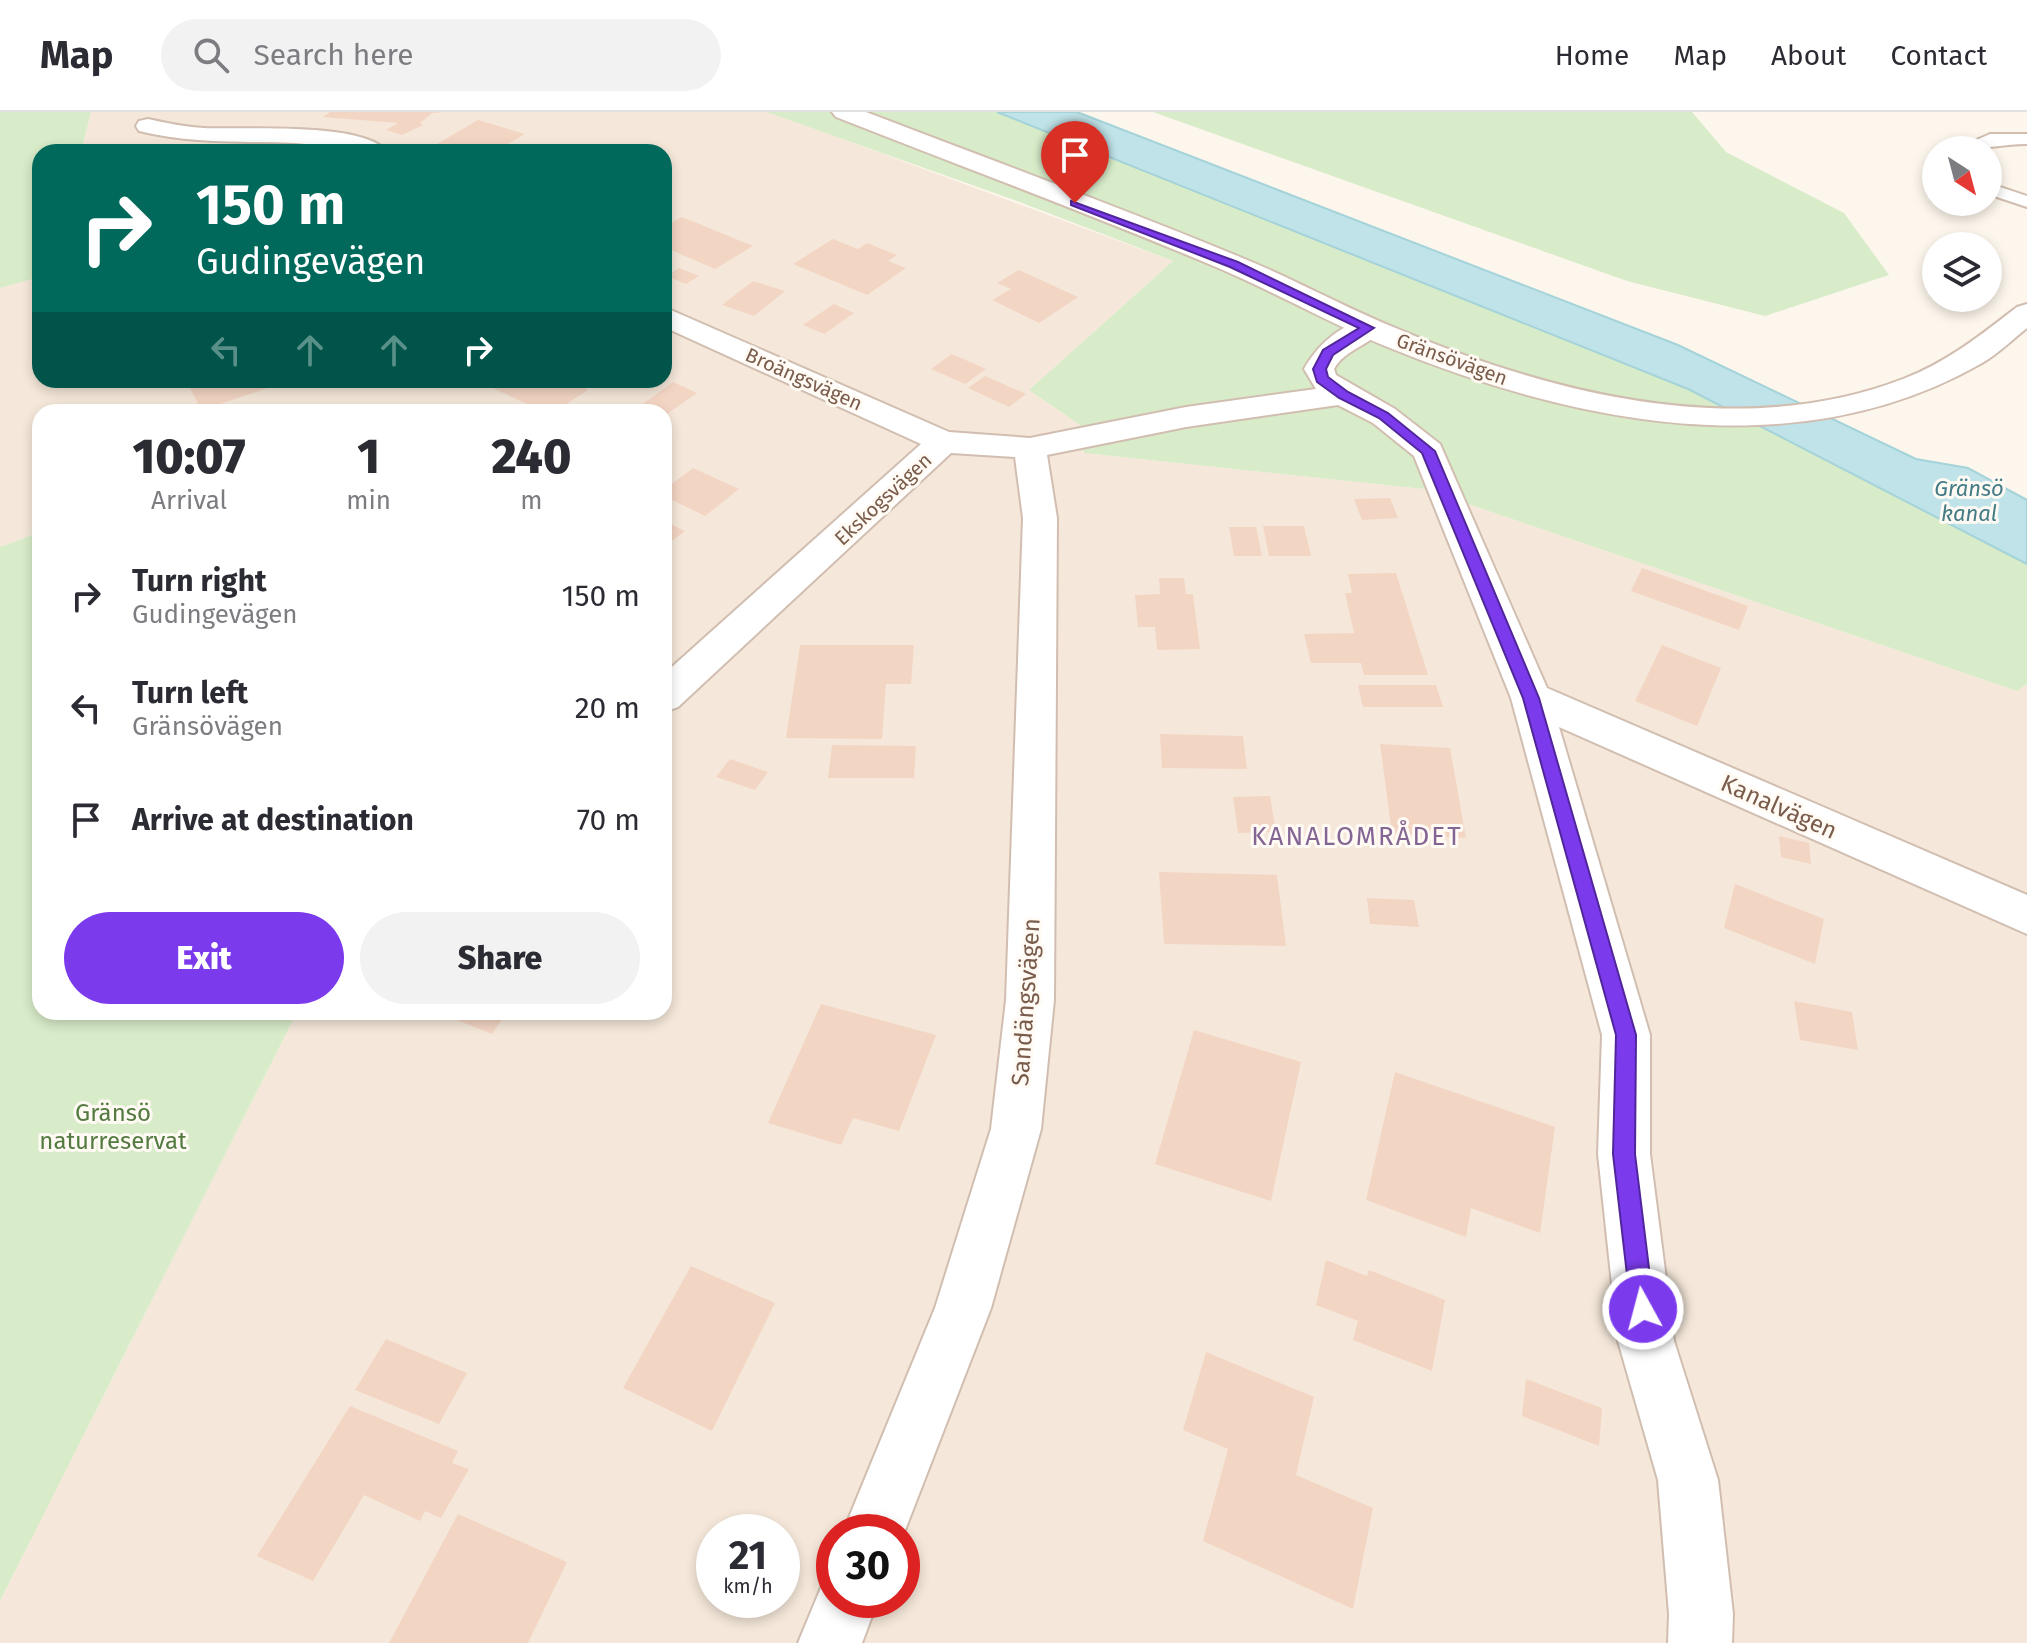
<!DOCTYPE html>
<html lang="en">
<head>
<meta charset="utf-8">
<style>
  :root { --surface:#fff; --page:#f2f2f3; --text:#2b2b33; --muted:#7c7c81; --line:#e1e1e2; --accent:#7c3aed }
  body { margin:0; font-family:"Fira Sans",sans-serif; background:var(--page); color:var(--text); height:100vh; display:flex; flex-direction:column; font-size:30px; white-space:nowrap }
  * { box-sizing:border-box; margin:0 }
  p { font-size:26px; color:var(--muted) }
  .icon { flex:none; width:44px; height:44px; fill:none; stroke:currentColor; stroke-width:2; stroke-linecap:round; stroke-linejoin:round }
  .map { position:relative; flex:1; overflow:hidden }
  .details { position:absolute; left:32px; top:292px; width:640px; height:616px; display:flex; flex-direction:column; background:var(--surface); border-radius:24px; box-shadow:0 4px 12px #0003 }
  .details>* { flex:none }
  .banner { position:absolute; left:32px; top:32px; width:640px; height:244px; border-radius:24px; box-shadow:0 4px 12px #0003; background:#00695c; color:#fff; overflow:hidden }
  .needle { width:52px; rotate:144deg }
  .fabs { position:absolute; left:1922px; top:24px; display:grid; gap:16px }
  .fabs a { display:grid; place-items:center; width:80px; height:80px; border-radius:50%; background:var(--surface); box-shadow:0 4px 12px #0003; font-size:40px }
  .speed { position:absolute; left:696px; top:1402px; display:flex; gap:16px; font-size:40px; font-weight:700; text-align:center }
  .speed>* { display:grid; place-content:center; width:104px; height:104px; border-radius:50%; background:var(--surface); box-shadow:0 4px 12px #0003; line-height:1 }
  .speed small { font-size:20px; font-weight:400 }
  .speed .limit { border:12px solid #d22; background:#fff; color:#111 }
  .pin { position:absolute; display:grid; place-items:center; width:68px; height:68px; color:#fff; margin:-82px -34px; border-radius:50% 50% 50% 0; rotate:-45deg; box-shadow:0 0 8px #0007 }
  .pin .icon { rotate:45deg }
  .me { position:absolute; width:88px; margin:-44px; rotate:353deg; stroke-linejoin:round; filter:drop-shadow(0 0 6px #0008) }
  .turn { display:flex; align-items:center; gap:28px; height:168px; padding:0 32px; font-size:36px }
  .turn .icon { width:104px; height:104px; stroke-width:2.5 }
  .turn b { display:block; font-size:56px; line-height:68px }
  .lanes { display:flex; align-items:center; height:76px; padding:0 32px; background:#0003; justify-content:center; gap:40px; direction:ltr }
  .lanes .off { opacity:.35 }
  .eta { display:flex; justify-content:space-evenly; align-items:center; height:136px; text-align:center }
  .eta b { font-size:48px; font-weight:800; line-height:56px }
  .primary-button { display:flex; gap:16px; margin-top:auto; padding:16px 32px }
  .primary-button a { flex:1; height:92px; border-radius:48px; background:var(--accent); color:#fff; font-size:32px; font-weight:800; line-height:92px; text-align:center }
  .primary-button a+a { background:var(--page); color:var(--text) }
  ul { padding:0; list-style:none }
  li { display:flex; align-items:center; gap:24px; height:112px; padding:0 32px }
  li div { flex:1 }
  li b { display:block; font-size:30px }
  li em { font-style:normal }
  header { display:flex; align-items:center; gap:48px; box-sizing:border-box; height:112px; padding:0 40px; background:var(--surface); border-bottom:2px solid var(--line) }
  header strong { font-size:38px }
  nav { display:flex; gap:44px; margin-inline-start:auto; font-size:28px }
  .search { width:560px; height:72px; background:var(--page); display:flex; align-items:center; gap:20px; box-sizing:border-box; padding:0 28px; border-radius:44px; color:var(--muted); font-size:30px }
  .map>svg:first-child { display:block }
</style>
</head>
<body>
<header>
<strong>Map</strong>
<div class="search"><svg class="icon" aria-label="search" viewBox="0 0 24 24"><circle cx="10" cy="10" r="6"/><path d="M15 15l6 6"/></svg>Search here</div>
<nav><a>Home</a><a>Map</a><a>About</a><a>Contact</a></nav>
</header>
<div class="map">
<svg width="2027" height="1531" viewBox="0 0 2027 1531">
  <rect width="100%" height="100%" fill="#fdf6ec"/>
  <!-- residential -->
  <path fill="#f5e8da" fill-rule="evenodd" d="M91,0h676l11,3 395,146 -144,129 51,35 4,28 340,36 593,202 10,-7v959h-2027v-42l297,-589h367v-600h-624v120l-40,15v-259l40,-11v103h624v-228h-583zM714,1420h68v68h-68zM834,1420h68v68h-68z"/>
  <!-- green -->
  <g fill="#d8ecc9">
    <polygon points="0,0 91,0 81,40 40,40 40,165 0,176"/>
    <polygon points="767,0 997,0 1688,277 2027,452 2027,572 2017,579 1424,377 1084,341 1080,313 1029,278 1173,149 1017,89"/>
    <polygon points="1153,0 1692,0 1726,40 1844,101 1889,163 1765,204 1627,169"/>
    <polygon points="40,420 40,900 297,900 0,1489 0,435"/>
  </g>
  <!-- water -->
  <polygon fill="#bfe3e8" stroke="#a5d3da" stroke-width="2" points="997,0 1077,0 1678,233 1916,347 1968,356 2027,388 2027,452 1688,277"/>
  <!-- building -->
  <g fill="#f3d5c3">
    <polygon points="330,0 445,0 432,1 420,11 423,13 402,23 386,18 398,11 323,5"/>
    <polygon points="478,8 525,22 494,40 460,40 435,33"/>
    <polygon points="682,105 753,134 715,157 664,135 664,115"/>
    <polygon points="833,127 858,137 867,131 897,143 888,149 906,156 867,183 793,152"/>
    <polygon points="679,156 699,164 686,172 666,164"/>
    <polygon points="1019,158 1078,185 1039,211 992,188 1011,177 997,171"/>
    <polygon points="753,169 785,179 754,204 722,193"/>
    <polygon points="834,192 854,201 824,222 803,213"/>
    <polygon points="952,242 986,257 965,272 931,257"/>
    <polygon points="985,264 1026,282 1009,295 968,276"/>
    <polygon points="186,268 263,268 268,276 201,298"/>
    <polygon points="482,268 583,268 576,272 588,278 554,300 544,300 480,270"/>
    <polygon points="673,270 697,281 667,302 643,292"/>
    <polygon points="693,356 739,377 705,404 664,384 664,378"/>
    <polygon points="1390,386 1398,406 1362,408 1354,387"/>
    <polygon points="664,409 685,419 664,435"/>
    <polygon points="1263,414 1304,414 1311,444 1269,444"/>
    <polygon points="1229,415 1256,415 1262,444 1234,444"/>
    <polygon points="1642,456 1748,494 1739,518 1631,479"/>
    <polygon points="1396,461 1428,563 1364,563 1361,551 1311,551 1304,522 1354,521 1345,481 1352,481 1348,462"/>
    <polygon points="1159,466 1184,466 1186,482 1193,482 1200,537 1157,538 1155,515 1138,515 1135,483 1160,482"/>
    <polygon points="800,533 914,533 911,572 886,572 882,627 786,626"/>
    <polygon points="1662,533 1721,556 1697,614 1635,589"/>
    <polygon points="1358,573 1436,573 1443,595 1363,595"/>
    <polygon points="1160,622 1243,624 1247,657 1162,656"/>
    <polygon points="1380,632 1450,636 1466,726 1392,722"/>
    <polygon points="832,633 916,634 914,666 828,666"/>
    <polygon points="730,647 768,660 755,678 716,665"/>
    <polygon points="1270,684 1276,720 1238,721 1233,685"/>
    <polygon points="1779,724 1809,731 1811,752 1781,745"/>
    <polygon points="1159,760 1277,763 1286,834 1164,832"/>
    <polygon points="1735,772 1824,807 1815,852 1724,816"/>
    <polygon points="1367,786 1414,788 1419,815 1370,812"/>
    <polygon points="1794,889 1852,900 1858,938 1800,928"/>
    <polygon points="821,892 936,923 899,1019 853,1006 841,1033 768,1011"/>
    <polygon points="437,900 507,900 492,922"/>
    <polygon points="1194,918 1301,950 1271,1089 1155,1052"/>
    <polygon points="1395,960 1555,1015 1540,1121 1471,1096 1466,1125 1366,1088"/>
    <polygon points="1326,1148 1367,1164 1369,1158 1445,1188 1432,1259 1353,1228 1358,1209 1316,1193"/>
    <polygon points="691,1154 775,1191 712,1319 623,1276"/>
    <polygon points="386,1227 467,1261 439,1312 355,1278"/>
    <polygon points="1206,1240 1314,1285 1296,1363 1373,1396 1353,1497 1203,1429 1228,1337 1183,1318"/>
    <polygon points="1526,1267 1602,1296 1599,1334 1522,1304"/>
    <polygon points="350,1294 458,1339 452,1351 469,1357 441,1406 425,1399 420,1409 364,1383 313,1469 257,1444"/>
    <polygon points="458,1402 567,1450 528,1531 389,1531"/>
  </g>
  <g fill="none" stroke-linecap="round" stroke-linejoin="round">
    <!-- service casing -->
    <g stroke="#d1beb0" stroke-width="4">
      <g id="service">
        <path d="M1990,22h37v10c-25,0 -48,6 -73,6z"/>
        <polygon points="1988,71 2027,84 2027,95 1988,82"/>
      </g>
    </g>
    <!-- minor casing -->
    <g stroke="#d1beb0" stroke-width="4">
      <g id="minor">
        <path d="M148,7c18,4 37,8 56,9 36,2 161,-7 183,24 -32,0 -61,-7 -93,-9 -53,-2 -102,1 -155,-12l-3,-5 3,-5z"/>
        <path d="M664,195l285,125 81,6 156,-31 130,-18 -12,-20c13,-24 45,-55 74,-47l5,6c-13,18 -38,21 -49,41l2,6 59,34 45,35 107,244 480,207v39l-468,-207 91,308v119l24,187 44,139 15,134 -1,29h-64l1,-29 -11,-134 -40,-139 -20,-187 4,-119 -91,-337 -97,-242 -41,-33 -35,-18 -152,22 -139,28 10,63 -3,482 -13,129 -50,179 -89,230v-6h-59l92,-224 56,-179 15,-129 17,-482 -8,-61 -64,-4 -273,254 -14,5v-38l257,-230 -257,-117z"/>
        <polygon points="834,1462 834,1488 878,1488 862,1531 798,1531 825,1466"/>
      </g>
    </g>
    <!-- tertiary casing -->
    <g stroke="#d1beb0" stroke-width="4">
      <path id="tertiary" d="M832,0h34c125,48 251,94 374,145 54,22 104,50 158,72 154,65 341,113 505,50 43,-16 78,-44 114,-72l10,-3v24c-14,11 -29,26 -45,35 -185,106 -405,61 -592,-15 -59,-24 -115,-56 -174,-81 -125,-53 -253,-100 -380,-150z"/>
    </g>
    <!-- service -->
    <use href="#service" fill="#fff" fill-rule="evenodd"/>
    <!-- minor -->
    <use href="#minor" fill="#fff" fill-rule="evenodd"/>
    <!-- tertiary -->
    <use href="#tertiary" fill="#fff" fill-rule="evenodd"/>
  </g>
  <!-- route -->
  <polygon fill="#7c3aed" stroke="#51269a" stroke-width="2" points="1071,89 1238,150 1374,216 1333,243 1326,257 1328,265 1348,280 1388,301 1435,339 1539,586 1636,923 1635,1042 1654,1197 1651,1205 1643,1209 1635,1205 1631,1197 1613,1042 1616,923 1523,586 1422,341 1379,306 1339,286 1317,270 1313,257 1323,238 1359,216 1230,155 1071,93"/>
  <g text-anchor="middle" stroke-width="6" stroke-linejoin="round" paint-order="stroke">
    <!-- far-street labels -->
    <g font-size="20" fill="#7a5c4d" stroke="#fffaf3">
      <text transform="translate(1452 247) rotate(20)" y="7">Gränsövägen</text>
      <text transform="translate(804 267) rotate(24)" y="7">Broängsvägen</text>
      <text transform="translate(883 387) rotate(-43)" y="7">Ekskogsvägen</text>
    </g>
    <!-- far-water labels -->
    <g font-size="22" font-style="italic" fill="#437c86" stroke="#fffaf3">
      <text x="1969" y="384">Gränsö<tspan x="1969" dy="25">kanal</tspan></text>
    </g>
    <!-- street labels -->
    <g font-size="24" fill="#7a5c4d" stroke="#fffaf3">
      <text transform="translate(1779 695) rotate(24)" y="8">Kanalvägen</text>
      <text transform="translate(1026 890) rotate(-86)" y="8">Sandängsvägen</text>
    </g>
    <!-- park labels -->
    <g font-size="24" fill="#537a41" stroke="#fffaf3">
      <text x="113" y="1009">Gränsö<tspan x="113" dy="28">naturreservat</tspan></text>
    </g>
    <!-- neighbourhood labels -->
    <g font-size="26" letter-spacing="2" fill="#846695" stroke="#fffaf3">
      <text x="1357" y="733">KANALOMRÅDET</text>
    </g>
  </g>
</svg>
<div class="fabs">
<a><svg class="needle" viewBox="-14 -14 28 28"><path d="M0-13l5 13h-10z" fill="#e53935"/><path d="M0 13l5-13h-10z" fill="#7c7c81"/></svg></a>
<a><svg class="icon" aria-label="layers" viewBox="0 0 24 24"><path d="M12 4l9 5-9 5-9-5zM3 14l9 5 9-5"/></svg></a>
</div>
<div class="speed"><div>21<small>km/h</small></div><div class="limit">30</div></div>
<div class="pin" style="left:1075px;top:91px;background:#d93025"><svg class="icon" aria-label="arrive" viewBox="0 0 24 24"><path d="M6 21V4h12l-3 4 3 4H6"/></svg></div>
<svg class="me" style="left:1643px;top:1197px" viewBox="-20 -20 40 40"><circle r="17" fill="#7c3aed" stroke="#fff" stroke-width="3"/><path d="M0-11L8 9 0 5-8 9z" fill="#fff"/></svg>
<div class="banner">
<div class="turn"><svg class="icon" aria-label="right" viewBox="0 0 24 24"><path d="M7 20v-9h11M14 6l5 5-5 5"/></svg><div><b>150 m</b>Gudingevägen</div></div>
<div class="lanes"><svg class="icon off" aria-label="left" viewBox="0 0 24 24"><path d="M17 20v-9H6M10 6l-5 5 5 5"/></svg><svg class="icon off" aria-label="ahead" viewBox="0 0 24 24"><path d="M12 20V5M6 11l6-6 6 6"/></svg><svg class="icon off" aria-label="ahead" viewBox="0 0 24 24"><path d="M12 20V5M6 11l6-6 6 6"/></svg><svg class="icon" aria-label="right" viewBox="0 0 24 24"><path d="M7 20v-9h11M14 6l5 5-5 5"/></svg></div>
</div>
<section class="details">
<div class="eta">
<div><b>10:07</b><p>Arrival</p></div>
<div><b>1</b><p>min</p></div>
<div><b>240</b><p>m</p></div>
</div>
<ul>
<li><svg class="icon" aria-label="right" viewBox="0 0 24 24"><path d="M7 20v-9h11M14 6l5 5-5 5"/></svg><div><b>Turn right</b><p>Gudingevägen</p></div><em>150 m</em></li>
<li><svg class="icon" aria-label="left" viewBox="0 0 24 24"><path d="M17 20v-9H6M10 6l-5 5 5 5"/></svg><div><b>Turn left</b><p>Gränsövägen</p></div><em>20 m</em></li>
<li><svg class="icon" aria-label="arrive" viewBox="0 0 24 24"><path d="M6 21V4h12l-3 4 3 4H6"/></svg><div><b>Arrive at destination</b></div><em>70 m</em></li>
</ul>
<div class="primary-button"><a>Exit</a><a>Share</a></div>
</section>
</div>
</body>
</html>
